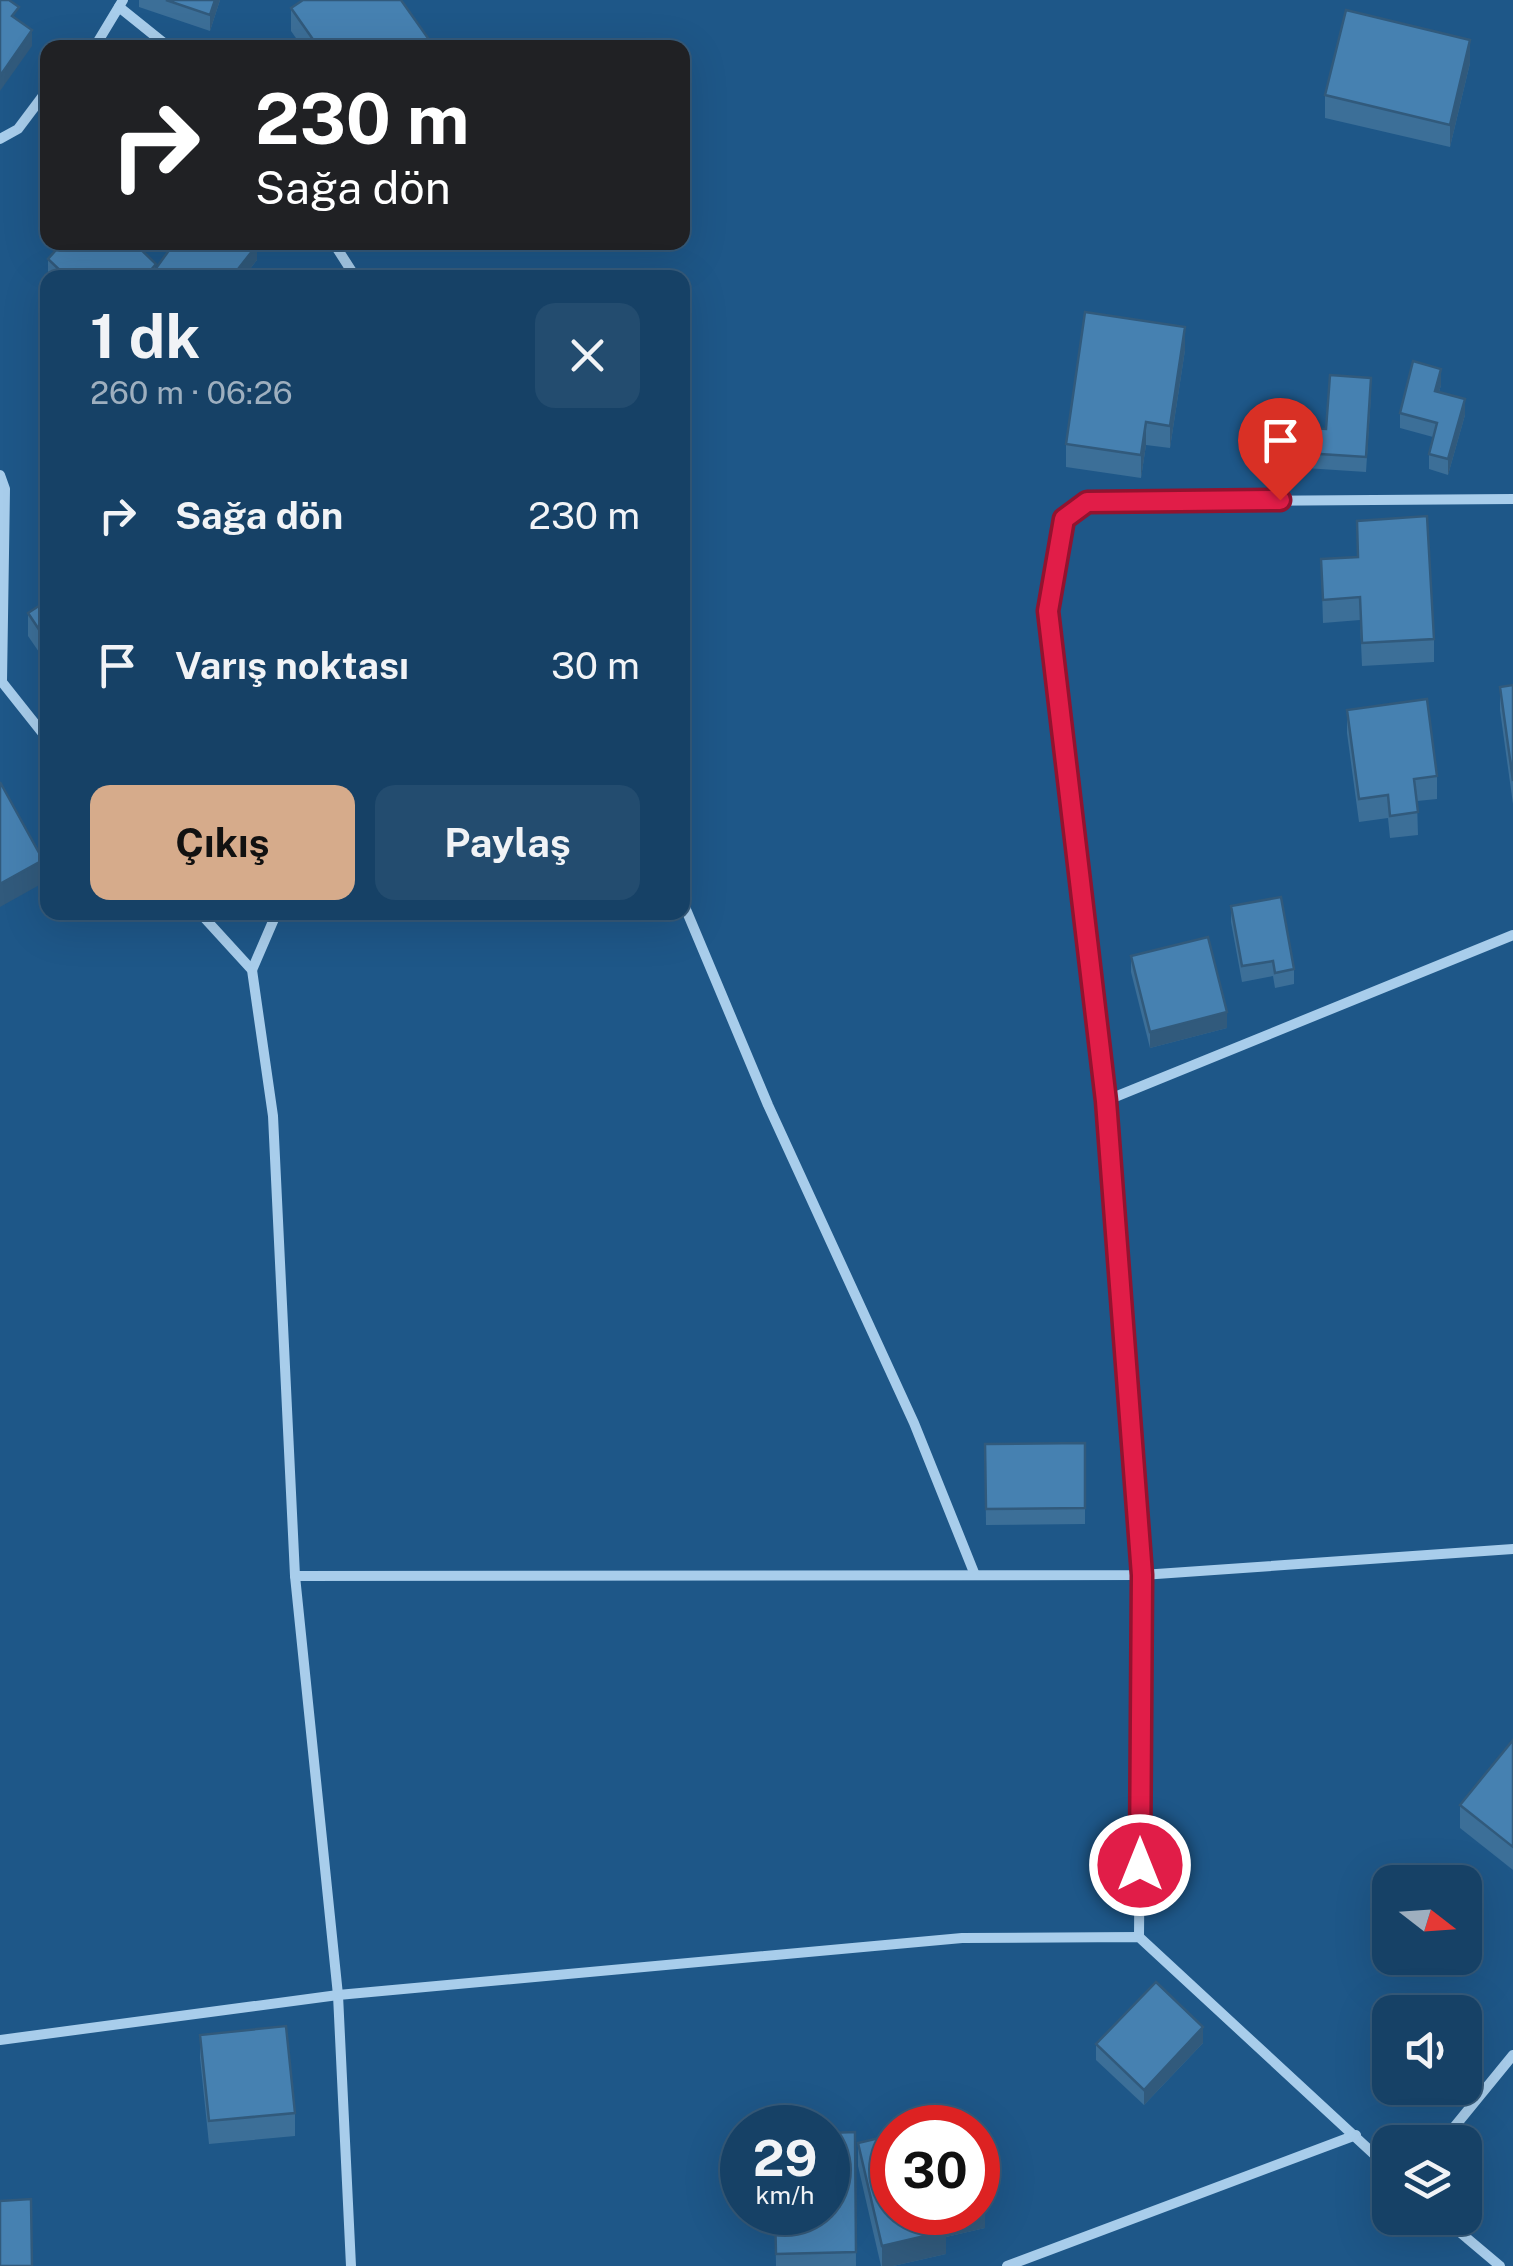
<!DOCTYPE html>
<html lang="tr">
<head>
<meta charset="utf-8">
<style>
  :root { --surface:#164166; --page:#234c6f; --text:#f1f3f6; --muted:#9eafbf; --line:#355a7a; --accent:#d6ab8b }
  body { margin:0; font-family:"Public Sans",sans-serif; background:var(--page); color:var(--text); height:100vh; display:flex; flex-direction:column; font-size:38px; white-space:nowrap }
  * { box-sizing:border-box; margin:0 }
  p { font-size:32px; color:var(--muted) }
  .icon { flex:none; width:55px; height:55px; fill:none; stroke:currentColor; stroke-width:2; stroke-linecap:round; stroke-linejoin:round }
  .map { position:relative; flex:1; overflow:hidden }
  .sheet { position:absolute; left:40px; top:270px; width:650px; height:650px; display:flex; flex-direction:column; background:var(--surface); border-radius:20px; box-shadow:0 10px 40px #0002,0 0 0 2px var(--line) }
  .sheet>* { flex:none }
  .hud { position:absolute; left:40px; top:40px; width:650px; height:210px; border-radius:20px; box-shadow:0 10px 40px #0002,0 0 0 2px var(--line); background:#202124; color:#fff; overflow:hidden }
  .needle { width:65px; rotate:107deg }
  .fabs { position:absolute; left:1372px; top:1865px; display:grid; gap:20px }
  .fabs a { display:grid; place-items:center; width:110px; height:110px; border-radius:20px; background:var(--surface); box-shadow:0 10px 40px #0002,0 0 0 2px var(--line); font-size:50px }
  .speed { position:absolute; left:720px; top:2105px; display:flex; gap:20px; font-size:50px; font-weight:700; text-align:center }
  .speed>* { display:grid; place-content:center; width:130px; height:130px; border-radius:50%; background:var(--surface); box-shadow:0 10px 40px #0002,0 0 0 2px var(--line); line-height:1 }
  .speed small { font-size:25px; font-weight:400 }
  .speed .limit { border:15px solid #d22; background:#fff; color:#111 }
  .pin { position:absolute; display:grid; place-items:center; width:85px; height:85px; color:#fff; margin:-102px -42px; border-radius:50% 50% 50% 0; rotate:-45deg; box-shadow:0 0 10px #0007 }
  .pin .icon { rotate:45deg }
  .me { position:absolute; width:110px; margin:-55px; rotate:0deg; stroke-linejoin:round; filter:drop-shadow(0 0 8px #0008) }
  .turn { display:flex; align-items:center; gap:35px; height:210px; padding:0 50px; font-size:45px }
  .turn .icon { width:130px; height:130px; stroke-width:2.5 }
  .turn b { display:block; font-size:70px; line-height:85px }
  .round { display:grid; place-items:center; flex:none; width:105px; height:105px; border-radius:20px; background:var(--page) }
  .head { display:flex; align-items:center; justify-content:space-between; height:170px; padding:0 50px }
  h1 { font-size:60px; font-weight:700; line-height:75px }
  .cta { display:flex; gap:20px; margin-top:auto; padding:20px 50px }
  .cta a { flex:1; height:115px; border-radius:20px; background:var(--accent); color:#111; font-size:40px; font-weight:700; line-height:115px; text-align:center }
  .cta a+a { background:var(--page); color:var(--text) }
  ul { padding:0; list-style:none }
  li { display:flex; align-items:center; gap:30px; height:150px; padding:0 50px }
  li div { flex:1 }
  li b { display:block; font-size:38px }
  li em { font-style:normal }
  .map>svg:first-child { display:block }
</style>
</head>
<body>
<div class="map">
<svg width="1513" height="2266" viewBox="0 0 1513 2266">
  <rect width="100%" height="100%" fill="#1e5788"/>
  <g fill="none" stroke-linecap="round" stroke-linejoin="round">
    <!-- minor -->
    <g stroke="#a8cdeb" stroke-width="10">
      <polyline points="119,7 170,48"/>
      <polyline points="94,48 123,0"/>
      <polyline points="0,139 18,129 48,89"/>
      <polyline points="333,242 356,278"/>
      <polyline points="0,475 5,489 2,682 48,740"/>
      <polyline points="682,900 768,1105 914,1423 975,1575"/>
      <polyline points="199,912 252,970 273,1116 295,1576 338,1995 351,2266"/>
      <polyline points="252,970 277,912"/>
      <polyline points="1105,1101 1513,935"/>
      <polyline points="295,1576 1142,1575 1513,1549"/>
      <polyline points="1139,1937 1142,1575 1105,1101 1048,611 1064,519 1087,502 1513,499"/>
      <polyline points="0,2040 338,1995 962,1938 1139,1937 1390,2169"/>
      <polyline points="1442,2142 1513,2055"/>
      <polyline points="1443,2218 1500,2266"/>
      <polyline points="1007,2266 1356,2135"/>
    </g>
  </g>
  <!-- wall -->
  <g fill="#3c6f98">
    <polygon points="139,0 220,0 210,31 139,7"/>
    <polygon points="291,8 435,48 303,48 291,31"/>
    <polygon points="1470,63 1450,147 1325,118 1325,95"/>
    <polygon points="48,259 156,267 257,260 243,278 51,278 48,274"/>
    <polygon points="1185,350 1170,448 1146,445 1141,478 1066,467 1066,444"/>
    <polygon points="1441,385 1439,392 1465,415 1448,475 1429,469 1429,454 1433,437 1400,428 1400,413"/>
    <polygon points="1371,394 1366,472 1305,468 1306,428 1326,429"/>
    <polygon points="1357,521 1434,639 1434,662 1362,666 1360,620 1323,623 1321,559 1357,557"/>
    <polygon points="48,600 48,665 28,636 28,613"/>
    <polygon points="1513,685 1513,804 1500,710 1500,687"/>
    <polygon points="1347,710 1437,776 1437,799 1417,801 1418,835 1390,838 1388,818 1359,822 1347,733"/>
    <polygon points="1231,906 1294,969 1294,984 1275,988 1273,976 1242,982 1231,922"/>
    <polygon points="1131,956 1227,1028 1150,1048 1131,972"/>
    <polygon points="1085,1443 1085,1524 986,1525 985,1444"/>
    <polygon points="1513,1740 1513,1870 1460,1828 1460,1805"/>
    <polygon points="200,2035 295,2113 295,2136 209,2144 200,2058"/>
    <polygon points="1203,2043 1144,2105 1096,2060 1096,2044"/>
    <polygon points="855,2132 856,2266 776,2266 775,2212"/>
    <polygon points="858,2143 985,2228 946,2237 946,2254 893,2266 881,2266 858,2166"/>
  </g>
  <!-- shaded-wall -->
  <g fill="#315a7c">
    <polygon points="215,0 220,0 210,31 210,15"/>
    <polygon points="32,30 32,46 0,91 0,76"/>
    <polygon points="1470,40 1470,63 1450,147 1450,125"/>
    <polygon points="257,245 257,260 243,278 231,278"/>
    <polygon points="1185,327 1185,350 1170,448 1170,426"/>
    <polygon points="1441,369 1441,385 1435,406 1435,391"/>
    <polygon points="1465,399 1465,415 1448,475 1448,459"/>
    <polygon points="1146,422 1146,445 1141,478 1141,455"/>
    <polygon points="43,860 43,883 0,907 0,884"/>
    <polygon points="1227,1012 1227,1028 1150,1048 1150,1032"/>
    <polygon points="1203,2027 1203,2043 1144,2105 1144,2090"/>
    <polygon points="985,2205 985,2228 946,2237 946,2254 893,2266 882,2266 882,2246 942,2215 953,2212 978,2212 978,2207"/>
  </g>
  <!-- building -->
  <g fill="#4681b1" stroke="#315a7c" stroke-width="2.5">
    <polygon points="0,0 9,0 19,7 12,16 32,30 0,76"/>
    <polygon points="166,0 215,0 210,15"/>
    <polygon points="303,0 401,0 435,48 319,48 291,8"/>
    <polygon points="1346,10 1470,40 1450,125 1325,95"/>
    <polygon points="63,242 133,242 156,264 144,278 68,278 48,259"/>
    <polygon points="175,242 254,242 257,245 231,278 149,278"/>
    <polygon points="1085,312 1185,327 1170,426 1146,422 1141,455 1066,444"/>
    <polygon points="1413,361 1441,369 1435,391 1465,399 1448,459 1429,454 1437,423 1400,413"/>
    <polygon points="1330,375 1371,378 1366,457 1305,453 1306,428 1326,429"/>
    <polygon points="1427,516 1434,639 1362,643 1360,597 1323,600 1321,559 1358,557 1357,521"/>
    <polygon points="48,600 48,643 28,613"/>
    <polygon points="1513,685 1513,781 1500,687"/>
    <polygon points="1427,699 1437,776 1414,779 1418,812 1390,816 1388,795 1359,799 1347,710"/>
    <polygon points="0,782 43,860 0,884"/>
    <polygon points="1281,897 1294,969 1275,973 1273,961 1242,966 1231,906"/>
    <polygon points="1208,937 1227,1012 1150,1032 1131,956"/>
    <polygon points="1085,1443 1085,1508 986,1509 985,1444"/>
    <polygon points="1513,1740 1513,1847 1460,1805"/>
    <polygon points="1156,1982 1203,2027 1144,2090 1096,2044"/>
    <polygon points="286,2026 295,2113 209,2121 200,2035"/>
    <polygon points="855,2132 856,2252 776,2254 775,2212 828,2212 828,2133"/>
    <polygon points="892,2135 892,2212 953,2212 942,2215 946,2231 882,2246 858,2143"/>
    <polygon points="978,2175 985,2205 978,2207"/>
    <polygon points="31,2199 32,2266 0,2266 0,2201"/>
  </g>
  <g fill="none" stroke-linecap="round" stroke-linejoin="round">
    <!-- route casing -->
    <g stroke="#92132f" stroke-width="25">
      <polyline id="route" points="1140,1865 1142,1575 1106,1101 1048,611 1064,519 1087,502 1280,500"/>
    </g>
    <!-- route -->
    <use href="#route" stroke="#e11d48" stroke-width="18"/>
  </g>
</svg>
<div class="fabs">
<a><svg class="needle" viewBox="-14 -14 28 28"><path d="M0-13l5 13h-10z" fill="#e53935"/><path d="M0 13l5-13h-10z" fill="#9eafbf"/></svg></a>
<a><svg class="icon" aria-label="sound" viewBox="0 0 24 24"><path d="M4 9h4l5-4v14l-5-4H4zM17 9q2 3 0 6"/></svg></a>
<a><svg class="icon" aria-label="layers" viewBox="0 0 24 24"><path d="M12 4l9 5-9 5-9-5zM3 14l9 5 9-5"/></svg></a>
</div>
<div class="speed"><div>29<small>km/h</small></div><div class="limit">30</div></div>
<div class="pin" style="left:1280px;top:500px;background:#d93025"><svg class="icon" aria-label="arrive" viewBox="0 0 24 24"><path d="M6 21V4h12l-3 4 3 4H6"/></svg></div>
<svg class="me" style="left:1140px;top:1865px" viewBox="-20 -20 40 40"><circle r="17" fill="#e11d48" stroke="#fff" stroke-width="3"/><path d="M0-11L8 9 0 5-8 9z" fill="#fff"/></svg>
<div class="hud">
<div class="turn"><svg class="icon" aria-label="right" viewBox="0 0 24 24"><path d="M7 20v-9h11M14 6l5 5-5 5"/></svg><div><b>230 m</b>Sağa dön</div></div>
</div>
<section class="sheet">
<div class="head"><div><h1>1 dk</h1><p>260 m · 06:26</p></div><a class="round"><svg class="icon" aria-label="close" viewBox="0 0 24 24"><path d="M6 6l12 12M18 6L6 18"/></svg></a></div>
<ul>
<li><svg class="icon" aria-label="right" viewBox="0 0 24 24"><path d="M7 20v-9h11M14 6l5 5-5 5"/></svg><div><b>Sağa dön</b></div><em>230 m</em></li>
<li><svg class="icon" aria-label="arrive" viewBox="0 0 24 24"><path d="M6 21V4h12l-3 4 3 4H6"/></svg><div><b>Varış noktası</b></div><em>30 m</em></li>
</ul>
<div class="cta"><a>Çıkış</a><a>Paylaş</a></div>
</section>
</div>
</body>
</html>
